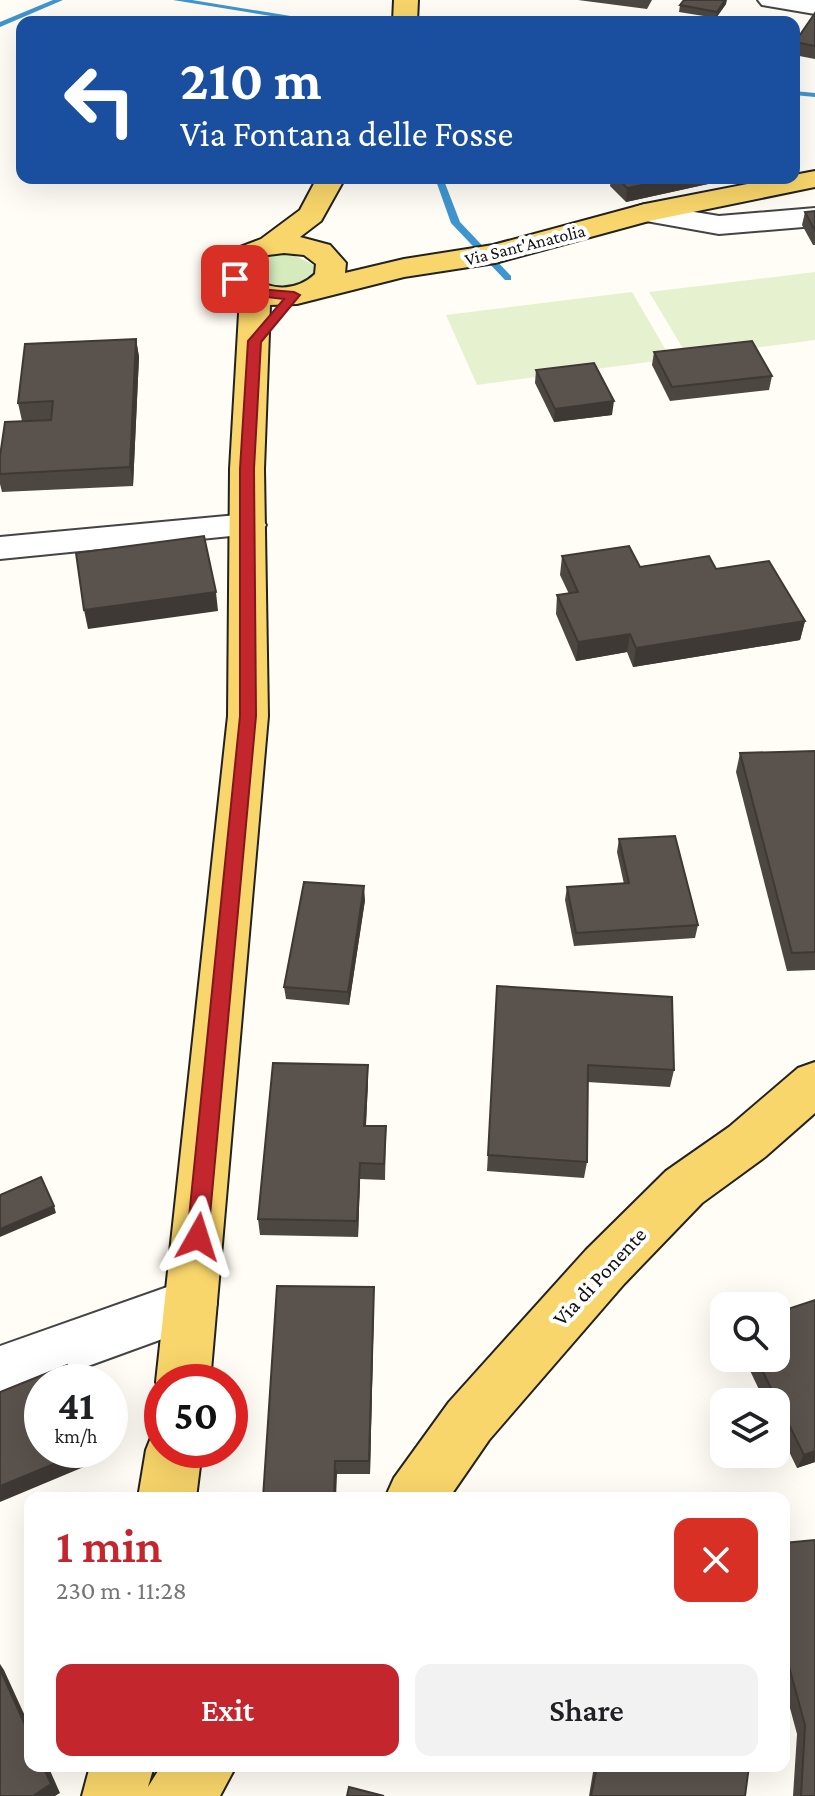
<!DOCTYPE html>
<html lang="en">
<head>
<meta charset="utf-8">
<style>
  :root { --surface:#fff; --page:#f2f2f2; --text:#202124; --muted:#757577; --accent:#c4262e }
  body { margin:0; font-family:"Crimson Pro",serif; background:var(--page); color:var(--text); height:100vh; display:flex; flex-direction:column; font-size:30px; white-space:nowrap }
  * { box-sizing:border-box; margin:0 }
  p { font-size:26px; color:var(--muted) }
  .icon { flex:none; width:44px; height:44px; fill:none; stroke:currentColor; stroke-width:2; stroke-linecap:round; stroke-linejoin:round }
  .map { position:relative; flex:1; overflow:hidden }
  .side { position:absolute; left:24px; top:1492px; width:766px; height:280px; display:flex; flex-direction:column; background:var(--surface); border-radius:16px; box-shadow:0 8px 32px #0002 }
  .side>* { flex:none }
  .banner { position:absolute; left:16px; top:16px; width:784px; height:168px; border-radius:16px; box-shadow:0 8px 32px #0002; background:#1a4fa0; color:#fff; overflow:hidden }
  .buttons { position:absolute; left:710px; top:1292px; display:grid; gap:16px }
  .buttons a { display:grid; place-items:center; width:80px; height:80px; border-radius:16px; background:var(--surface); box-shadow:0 8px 32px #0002; font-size:40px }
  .speed { position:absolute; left:24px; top:1364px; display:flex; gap:16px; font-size:40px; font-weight:700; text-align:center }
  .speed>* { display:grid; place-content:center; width:104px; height:104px; border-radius:50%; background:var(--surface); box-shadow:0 8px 32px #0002; line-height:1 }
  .speed small { font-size:20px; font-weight:400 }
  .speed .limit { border:12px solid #d22; background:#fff; color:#111 }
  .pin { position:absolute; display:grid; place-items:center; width:68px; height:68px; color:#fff; margin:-34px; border-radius:16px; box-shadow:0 4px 12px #0006 }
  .me { position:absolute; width:88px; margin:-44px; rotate:6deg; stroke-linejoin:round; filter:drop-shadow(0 0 6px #0008) }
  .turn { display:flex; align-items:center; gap:28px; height:168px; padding:0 32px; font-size:36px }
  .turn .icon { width:104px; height:104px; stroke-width:2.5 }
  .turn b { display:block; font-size:56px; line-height:68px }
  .round { display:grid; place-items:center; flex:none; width:84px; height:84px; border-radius:16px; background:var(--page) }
  .summary { display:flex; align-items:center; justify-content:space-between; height:136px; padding:0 32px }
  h1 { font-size:48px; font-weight:600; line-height:60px; color:var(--accent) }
  .cta { display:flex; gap:16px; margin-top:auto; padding:16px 32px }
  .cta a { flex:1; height:92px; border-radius:16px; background:var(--accent); color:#fff; font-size:32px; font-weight:600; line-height:92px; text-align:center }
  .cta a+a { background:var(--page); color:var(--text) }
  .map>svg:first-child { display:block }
</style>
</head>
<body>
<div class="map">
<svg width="815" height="1796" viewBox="0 0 815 1796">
  <rect width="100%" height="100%" fill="#fffdf5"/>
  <!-- green -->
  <path fill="#d5ebbd" d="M291,254l23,11 2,6 -8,10c-19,7 -43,13 -58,-6l3,-11 16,-9z"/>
  <!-- pitch -->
  <g fill="#e6f2cf">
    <polygon points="815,272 815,340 688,357 649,292"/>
    <polygon points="632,292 671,359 477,385 446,315"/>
  </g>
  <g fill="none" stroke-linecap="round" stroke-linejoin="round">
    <!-- stream -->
    <g fill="#3f96cf" fill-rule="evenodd">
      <polygon points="53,0 63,0 0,27 0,22"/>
      <polygon points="173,0 192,0 327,22 308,22"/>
      <polygon points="794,91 815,93 815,97 794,95"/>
      <polygon points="435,178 443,178 460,222 511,276 511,280 505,280 451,223"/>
    </g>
    <!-- minor casing -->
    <g stroke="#444" stroke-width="4">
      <g id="minor">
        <polygon points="758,0 815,0 815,14 762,5"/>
        <polygon points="645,204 719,216 815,208 815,226 719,234 635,219 631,213 635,207"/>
        <polygon points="248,514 261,517 266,525 261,533 0,559 0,537"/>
        <polygon points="190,1279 209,1286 217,1304 209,1322 0,1398 0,1346"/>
      </g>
    </g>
    <!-- major casing -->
    <g stroke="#222" stroke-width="4">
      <g id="major">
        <polygon points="394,0 418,0 417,22 393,22"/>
        <path d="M815,171v16l-166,34 -154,42 -91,14 -107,27 -27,1 -6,164 4,247 -58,666h-48v15l-6,-15 72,-666 2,-247 10,-173 -20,-17 2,-17 10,-12 29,-11 39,-29 17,-32h28l-24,43 -21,16 30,8 16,18 -1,10 59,-14 89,-14 152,-41 133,-26h16v-3zM284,253l20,2 12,9 -1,10c-19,18 -45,17 -65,2l3,-13 15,-8z"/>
        <polygon points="815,1062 815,1113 765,1157 702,1203 624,1284 489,1440 449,1498 385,1498 394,1478 449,1402 586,1250 666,1171 729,1127 798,1068"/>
        <polygon points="162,1427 162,1450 202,1450 196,1498 138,1498 146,1450 154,1430"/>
        <polygon points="90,1766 154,1766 148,1787 161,1766 236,1766 220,1796 82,1796"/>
      </g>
    </g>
    <!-- minor -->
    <use href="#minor" fill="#fff" fill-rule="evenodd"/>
    <!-- major -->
    <use href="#major" fill="#f9d66b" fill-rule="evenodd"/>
  </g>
  <!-- wall -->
  <g fill="#4d4742">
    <polygon points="578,0 652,0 647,9"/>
    <polygon points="726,4 716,18 679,12 680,5"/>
    <polygon points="815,13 815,59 794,55 795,42"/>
    <polygon points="611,178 709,178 708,184 626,202 610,186"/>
    <polygon points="815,211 815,245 813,245 802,225 805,212"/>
    <polygon points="136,339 139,357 133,486 2,492 0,484 0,456 22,421 18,403"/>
    <polygon points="654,352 772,376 769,390 670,401 652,365"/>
    <polygon points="536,370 612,415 554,422 535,383"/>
    <polygon points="562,556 640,567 716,569 805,621 800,640 633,667 627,652 576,661 556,614 557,595 569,594 560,575"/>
    <polygon points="815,751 815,970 787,971 736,772 740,753"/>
    <polygon points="619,839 698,925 695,938 574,946 565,900 567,887 624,884 617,852"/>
    <polygon points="365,900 349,1005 286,999 284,987"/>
    <polygon points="497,986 674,1070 670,1087 587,1082 587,1162 584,1178 487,1171"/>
    <polygon points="368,1082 366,1126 386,1126 385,1180 360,1179 358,1237 260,1235 258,1219"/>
    <polygon points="374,1302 370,1474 337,1474 263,1498"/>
    <polygon points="744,1358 776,1358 815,1462 797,1468 776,1425 776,1402 765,1402"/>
    <polygon points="784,1543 815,1796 793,1796 797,1734 784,1686"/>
    <polygon points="594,1766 749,1766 745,1796 589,1796"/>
  </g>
  <!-- shaded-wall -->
  <g fill="#3f3936">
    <polygon points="725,0 727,0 726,4 716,18 717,12"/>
    <polygon points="678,178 709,178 708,184 626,202 627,188"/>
    <polygon points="136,339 139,357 133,486 130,467"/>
    <polygon points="614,401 612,415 554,422 555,409"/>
    <polygon points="216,592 218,611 88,629 84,610"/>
    <polygon points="805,621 800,640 633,667 636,648"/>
    <polygon points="630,634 627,652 576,661 578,642"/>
    <polygon points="364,886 365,900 349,1005 348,992"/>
    <polygon points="368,1065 368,1082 365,1142 364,1126"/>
    <polygon points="360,1163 360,1179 358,1237 357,1221"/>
    <polygon points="54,1206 56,1213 0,1237 0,1229"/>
    <polygon points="374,1287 374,1302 370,1474 369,1461"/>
    <polygon points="88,1450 94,1450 98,1461 0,1502 0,1486"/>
    <polygon points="815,1451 815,1462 797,1468 804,1455"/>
    <polygon points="335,1461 337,1474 336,1498 334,1498"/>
    <polygon points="0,1664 4,1670 30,1727 30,1736 0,1669"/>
    <polygon points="43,1766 48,1766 60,1793 55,1796 33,1796"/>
  </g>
  <!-- building -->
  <g fill="#5a524d" stroke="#3f3936" stroke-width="2">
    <polygon points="684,0 725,0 717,12 680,5"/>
    <polygon points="815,13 815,46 795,42"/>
    <polygon points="617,178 678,178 627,188"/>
    <polygon points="815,211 815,231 805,212"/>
    <polygon points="136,339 130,467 0,474 0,456 5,422 51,420 53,401 18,403 25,344"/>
    <polygon points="752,341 772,376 672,387 654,352"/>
    <polygon points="594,363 614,401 555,409 536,370"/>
    <polygon points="204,536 216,592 84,610 76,553"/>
    <polygon points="629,546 640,567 709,556 716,569 769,561 805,621 636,648 630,634 578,642 557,595 578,592 562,556"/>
    <polygon points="815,751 815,952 792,953 740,753"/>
    <polygon points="675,836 698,925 576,933 567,887 629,883 619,839"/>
    <polygon points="304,882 364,886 348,992 284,987"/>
    <polygon points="497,986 672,997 674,1070 588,1065 587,1162 488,1155"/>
    <polygon points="273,1063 368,1065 364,1126 386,1126 384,1164 360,1163 357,1221 258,1219"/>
    <polygon points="41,1177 54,1206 0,1229 0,1195"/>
    <polygon points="277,1286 374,1287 369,1461 335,1461 334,1498 263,1498"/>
    <polygon points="815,1300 815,1451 804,1455 756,1358 776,1358 776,1313"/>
    <polygon points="67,1365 72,1382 42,1382 42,1450 88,1450 0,1486 0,1392"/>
    <polygon points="815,1540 815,1796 801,1796 805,1725 784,1648 784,1543"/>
    <polygon points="0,1669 30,1736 30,1766 43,1766 51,1784 33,1796 0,1796"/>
    <polygon points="597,1766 749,1766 745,1796 591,1796"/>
    <polygon points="349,1787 384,1796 347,1796"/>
  </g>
  <!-- route -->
  <polygon fill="#c4262e" stroke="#7f191e" stroke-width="2" points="235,275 258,289 294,292 300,295 261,342 254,469 256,716 208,1237 205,1244 198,1247 190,1244 187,1237 240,716 240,469 248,341 284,299 250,295 231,282 231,277"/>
  <g text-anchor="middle" stroke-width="8" stroke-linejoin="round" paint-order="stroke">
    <!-- far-street labels -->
    <g font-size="18" fill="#111" stroke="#fff">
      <text transform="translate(525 245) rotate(-14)" y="6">Via Sant'Anatolia</text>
    </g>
    <!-- street labels -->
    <g font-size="22" fill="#111" stroke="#fff">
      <text transform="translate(599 1276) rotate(-47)" y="8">Via di Ponente</text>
    </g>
  </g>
</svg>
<div class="buttons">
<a><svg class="icon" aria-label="search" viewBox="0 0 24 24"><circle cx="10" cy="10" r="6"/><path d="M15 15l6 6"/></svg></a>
<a><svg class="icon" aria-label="layers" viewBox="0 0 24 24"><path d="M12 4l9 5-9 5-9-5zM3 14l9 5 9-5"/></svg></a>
</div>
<div class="speed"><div>41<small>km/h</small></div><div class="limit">50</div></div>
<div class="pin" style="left:235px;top:279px;background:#d93025"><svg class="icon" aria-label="arrive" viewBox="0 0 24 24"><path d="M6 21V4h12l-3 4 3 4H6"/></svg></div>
<svg class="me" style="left:198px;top:1237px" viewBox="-20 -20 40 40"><path d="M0-17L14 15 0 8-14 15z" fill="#c4262e" stroke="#fff" stroke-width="4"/></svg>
<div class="banner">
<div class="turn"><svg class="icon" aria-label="left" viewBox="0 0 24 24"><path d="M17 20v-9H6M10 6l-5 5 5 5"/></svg><div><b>210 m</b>Via Fontana delle Fosse</div></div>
</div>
<section class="side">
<div class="summary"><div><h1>1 min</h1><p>230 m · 11:28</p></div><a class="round" style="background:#d93025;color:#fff"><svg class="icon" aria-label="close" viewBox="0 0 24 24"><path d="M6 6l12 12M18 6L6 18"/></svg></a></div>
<div class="cta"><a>Exit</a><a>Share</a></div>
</section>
</div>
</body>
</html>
